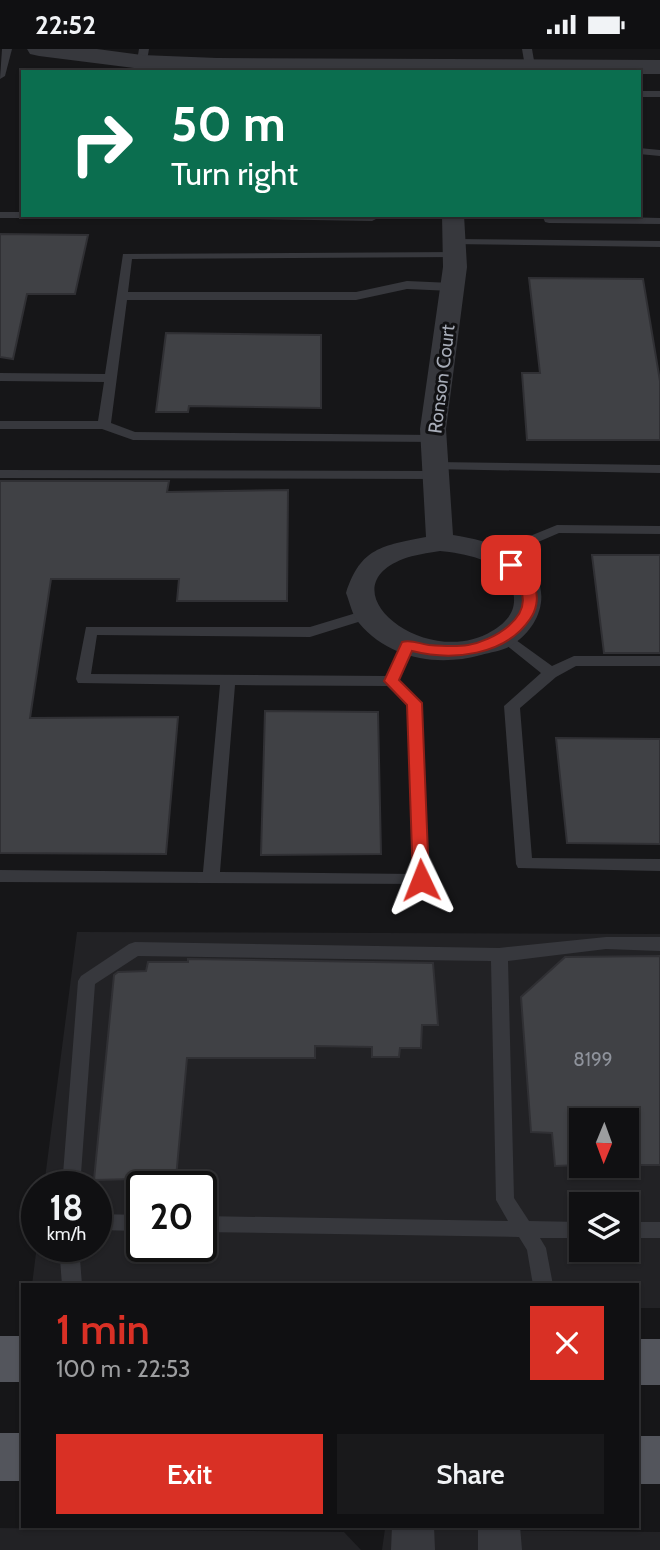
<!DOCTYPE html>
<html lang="en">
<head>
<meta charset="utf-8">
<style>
  :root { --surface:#101012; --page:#19191b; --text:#f1f3f6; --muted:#9c9d9f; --line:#303032; --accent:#d93025 }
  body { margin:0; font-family:Cabin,sans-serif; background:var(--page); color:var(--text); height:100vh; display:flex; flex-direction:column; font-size:26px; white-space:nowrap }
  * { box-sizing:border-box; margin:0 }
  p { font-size:23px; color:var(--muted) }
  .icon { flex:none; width:38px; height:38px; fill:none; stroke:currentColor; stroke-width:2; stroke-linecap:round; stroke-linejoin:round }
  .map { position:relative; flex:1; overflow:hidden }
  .details { position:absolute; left:21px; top:1234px; width:618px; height:245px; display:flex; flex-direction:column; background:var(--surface); border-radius:0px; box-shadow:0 2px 5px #0004,0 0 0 2px var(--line) }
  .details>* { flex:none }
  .guide { position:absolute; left:21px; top:21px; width:620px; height:147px; border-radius:0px; box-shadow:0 2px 5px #0004,0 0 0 2px var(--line); background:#0b6e4f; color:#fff; overflow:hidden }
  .needle { width:46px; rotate:181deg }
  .controls { position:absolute; left:569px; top:1059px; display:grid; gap:14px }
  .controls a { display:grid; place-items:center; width:70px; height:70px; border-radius:0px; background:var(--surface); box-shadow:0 2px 5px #0004,0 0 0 2px var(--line); font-size:35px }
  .speed { position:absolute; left:21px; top:1122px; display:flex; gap:14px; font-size:35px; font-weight:700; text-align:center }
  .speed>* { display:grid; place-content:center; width:91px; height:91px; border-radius:50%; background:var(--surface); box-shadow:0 2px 5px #0004,0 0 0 2px var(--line); line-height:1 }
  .speed small { font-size:18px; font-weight:400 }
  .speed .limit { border:4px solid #111; border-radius:10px; background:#fff; color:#111 }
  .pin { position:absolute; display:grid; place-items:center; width:60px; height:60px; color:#fff; margin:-30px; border-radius:14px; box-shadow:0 4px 10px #0006 }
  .me { position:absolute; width:77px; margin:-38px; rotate:358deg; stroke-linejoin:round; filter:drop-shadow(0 0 5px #0008) }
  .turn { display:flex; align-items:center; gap:24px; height:147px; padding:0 35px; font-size:32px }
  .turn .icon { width:91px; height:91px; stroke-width:2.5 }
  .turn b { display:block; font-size:49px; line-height:60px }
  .round { display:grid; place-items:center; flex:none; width:74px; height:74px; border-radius:0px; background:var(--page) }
  .headline { display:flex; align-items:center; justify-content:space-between; height:119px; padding:0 35px }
  h1 { font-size:42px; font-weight:600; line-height:52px; color:var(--accent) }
  .button { display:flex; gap:14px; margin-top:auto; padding:14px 35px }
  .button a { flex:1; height:80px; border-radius:0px; background:var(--accent); color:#fff; font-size:28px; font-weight:600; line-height:80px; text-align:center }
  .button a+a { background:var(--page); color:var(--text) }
  .status { display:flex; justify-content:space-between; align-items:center; height:49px; padding:0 35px; background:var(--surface); direction:ltr }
  .status svg { height:19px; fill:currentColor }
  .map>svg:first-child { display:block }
</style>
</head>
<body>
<div class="status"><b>22:52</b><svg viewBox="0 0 49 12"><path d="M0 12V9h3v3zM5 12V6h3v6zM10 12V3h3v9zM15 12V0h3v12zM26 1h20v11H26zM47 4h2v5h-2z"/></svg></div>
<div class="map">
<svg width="660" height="1501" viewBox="0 0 660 1501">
  <rect width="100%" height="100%" fill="#161618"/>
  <!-- built -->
  <g fill="#222225" fill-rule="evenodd">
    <path d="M77,883l583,2v374h-23v-23h-605l5,-40 59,1v-59l-52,-1zM581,1071h45v45h-45zM142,1138h59v59h-59zM581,1155h45v45h-45z"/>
    <polygon points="0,1479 344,1483 361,1501 0,1501"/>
    <polygon points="385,1480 660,1483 660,1501 382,1501"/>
  </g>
  <!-- building -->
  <g fill="#404145" stroke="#303034" stroke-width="2">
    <polygon points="0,185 88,186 75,245 27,245 13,310 0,308"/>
    <polygon points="529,229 643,230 660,332 660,391 527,391 522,324 540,324"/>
    <polygon points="166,284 321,286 321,359 189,357 188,363 156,363"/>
    <polygon points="0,432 169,432 167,443 288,441 287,552 177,552 179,530 51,530 30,669 178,668 166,805 0,804"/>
    <polygon points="592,506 660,506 660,604 604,604"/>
    <polygon points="265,662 378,663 381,805 261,806"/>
    <polygon points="556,689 660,690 660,795 567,794"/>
    <polygon points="660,907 660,1116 626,1116 626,1071 581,1071 581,1116 555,1117 552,1084 531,1083 521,948 565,908"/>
    <polygon points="188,910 433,914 438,976 422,976 421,999 400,999 399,1008 372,1008 372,998 315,997 315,1009 187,1009 176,1129 94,1131 114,926 118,923 146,922 148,913 188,913"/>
  </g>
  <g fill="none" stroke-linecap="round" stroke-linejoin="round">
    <!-- service -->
    <g fill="#37383d" fill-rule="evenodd">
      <polygon points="2,0 12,0 5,27 0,30"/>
      <polygon points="139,0 149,0 145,23 135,23"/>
      <polygon points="522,0 532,0 536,23 526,23"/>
      <rect x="639" y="42" width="21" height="6"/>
      <polygon points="639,99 660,101 660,107 639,105"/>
      <polygon points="0,163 23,163 23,166 28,166 23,169 0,169"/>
      <path d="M99,166h22c-5,5 -17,5 -22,0z"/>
      <polygon points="193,166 378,166 378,169 372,172 198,169"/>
      <polygon points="542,166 660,169 660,175 549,174 545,173"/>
      <polygon points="454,190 660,192 660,198 450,195 450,191"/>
      <polygon points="455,203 461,206 459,208 132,210 128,243 356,243 407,232 452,234 458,238 452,242 407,240 356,251 127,251 111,374 135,383 434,386 439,387 439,393 133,391 102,380 0,380 0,372 98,372 104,333 0,332 0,324 105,325 123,205"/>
      <polygon points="435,413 660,416 660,424 430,420 428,417"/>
      <polygon points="0,421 436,422 443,426 436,430 0,429"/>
      <polygon points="557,476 660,477 660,485 559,484 501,509 496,510 489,506 491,503"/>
      <path d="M366,561l5,2 2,3 -2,3 -61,19 -213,-2 -6,39 295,2 16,-34h10l2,3 -15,35 22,23 8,177 -2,4 -427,-2v-12l203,2 17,-187 -142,-2 -2,-4 10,-52h224zM235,636l152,1 20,19 6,169 -193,-2z"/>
      <polygon points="505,583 552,617 574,607 660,607 660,617 576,617 556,628 520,659 532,809 660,810 660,822 518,819 516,815 504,657 541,624 500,591 498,588"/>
      <polygon points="606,888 660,888 660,902 606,900 508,912 514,1149 529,1172 581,1173 581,1189 540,1189 546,1199 553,1236 533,1236 527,1201 519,1188 201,1183 201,1167 508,1172 496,1151 491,912 138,907 95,935 80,1138 62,1138 78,932 81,927 129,895 135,893 499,899"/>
      <polygon points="96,1165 142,1166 142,1182 96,1181"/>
      <rect x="626" y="1173" width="34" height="16"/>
      <polygon points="59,1197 79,1197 82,1236 62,1236"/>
    </g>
    <!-- minor -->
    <g fill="#37383d" fill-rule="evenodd">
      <path d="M442,166h22l3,52 -21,162 7,106c23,4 47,9 66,22 35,25 26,67 -7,88 -9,6 -21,7 -31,10 -43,12 -92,4 -122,-32 -7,-8 -9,-20 -13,-30 15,-46 36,-47 80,-56l-6,-108 23,-162zM440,502c29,3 73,11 74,47 1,16 -10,26 -22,33 -65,40 -168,-41 -89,-72 11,-4 25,-6 37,-8z"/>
      <polygon points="392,1477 434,1477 435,1501 391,1501"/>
      <polygon points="478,1477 520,1477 522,1501 478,1501"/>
    </g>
    <!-- tertiary -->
    <polygon fill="#37383d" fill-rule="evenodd" points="27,0 97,0 142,6 217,9 660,11 660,25 639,25 639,23 202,23 142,20 39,7 30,5"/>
    <!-- primary -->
    <g fill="#53555c" fill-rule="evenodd">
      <rect x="0" y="1287" width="23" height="46"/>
      <rect x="637" y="1290" width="23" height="46"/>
      <rect x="0" y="1384" width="23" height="48"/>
      <rect x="637" y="1387" width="23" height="48"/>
    </g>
  </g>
  <!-- route -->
  <path fill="#d93025" stroke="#8d1f18" stroke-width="2" d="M511,511l5,2c6,8 15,17 19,26 4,10 1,23 -5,31 -25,37 -78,42 -118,32l-13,29 23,23 7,177 -8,6 -8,-6 -6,-175 -23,-24 18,-39c9,-3 18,2 27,3 12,1 27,2 39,0 24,-4 66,-27 52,-57 -4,-8 -11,-16 -16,-23z"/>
  <g text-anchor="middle" stroke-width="6" stroke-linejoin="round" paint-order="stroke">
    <!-- far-street labels -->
    <g font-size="19" fill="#a8adb8" stroke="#111113">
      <text transform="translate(441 330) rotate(-83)" y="7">Ronson Court</text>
    </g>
    <!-- number labels -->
    <g font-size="19" fill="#8e929b">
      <text x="593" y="1017">8199</text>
    </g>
  </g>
</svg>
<div class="controls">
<a><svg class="needle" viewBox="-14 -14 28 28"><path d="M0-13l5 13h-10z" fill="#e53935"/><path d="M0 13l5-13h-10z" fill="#9c9d9f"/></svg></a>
<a><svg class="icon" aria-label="layers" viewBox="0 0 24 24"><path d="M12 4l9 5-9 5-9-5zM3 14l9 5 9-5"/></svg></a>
</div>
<div class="speed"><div>18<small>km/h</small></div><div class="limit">20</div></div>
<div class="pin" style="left:511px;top:516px;background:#d93025"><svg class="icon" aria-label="arrive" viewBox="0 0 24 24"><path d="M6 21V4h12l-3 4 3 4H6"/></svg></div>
<svg class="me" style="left:421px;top:831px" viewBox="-20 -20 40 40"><path d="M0-17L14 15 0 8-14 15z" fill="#d93025" stroke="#fff" stroke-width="4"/></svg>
<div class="guide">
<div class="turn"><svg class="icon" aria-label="right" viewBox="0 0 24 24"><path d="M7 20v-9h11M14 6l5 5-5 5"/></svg><div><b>50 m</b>Turn right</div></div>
</div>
<section class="details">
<div class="headline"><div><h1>1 min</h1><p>100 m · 22:53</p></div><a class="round" style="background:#d93025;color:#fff"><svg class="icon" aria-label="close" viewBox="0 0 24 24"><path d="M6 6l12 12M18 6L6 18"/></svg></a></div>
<div class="button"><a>Exit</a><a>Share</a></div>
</section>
</div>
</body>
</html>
